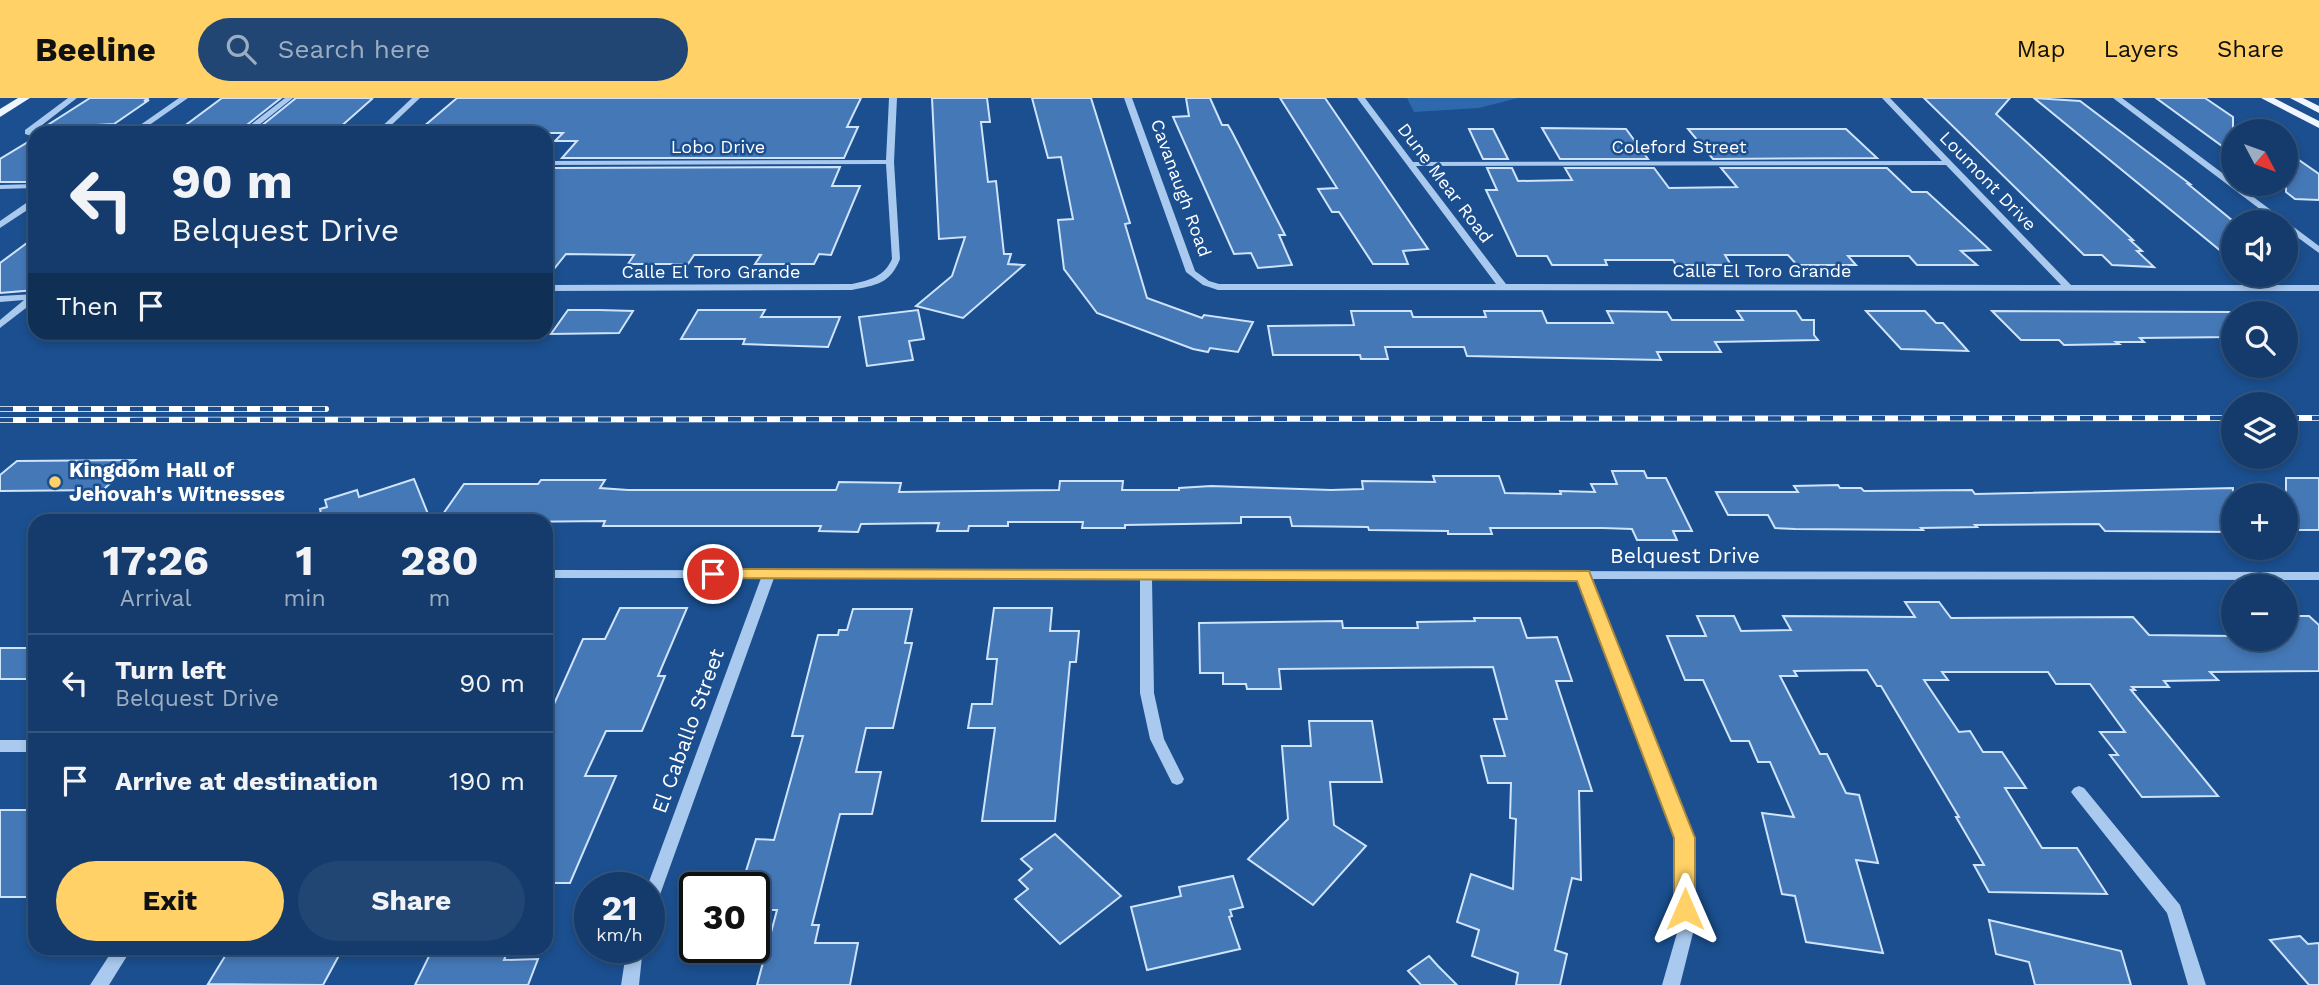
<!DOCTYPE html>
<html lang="en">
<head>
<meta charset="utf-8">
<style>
  :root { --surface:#143b6b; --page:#214673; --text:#f1f3f6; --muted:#9dadc1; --line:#33557e; --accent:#ffd166 }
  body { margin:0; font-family:"Work Sans",sans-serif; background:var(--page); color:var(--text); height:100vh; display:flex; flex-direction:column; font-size:26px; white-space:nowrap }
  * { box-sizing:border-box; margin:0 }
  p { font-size:23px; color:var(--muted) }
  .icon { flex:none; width:38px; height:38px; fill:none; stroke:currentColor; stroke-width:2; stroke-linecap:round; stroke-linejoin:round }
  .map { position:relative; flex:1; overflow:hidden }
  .sheet { position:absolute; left:28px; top:416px; width:525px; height:441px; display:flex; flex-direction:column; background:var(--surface); border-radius:21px; box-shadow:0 4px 10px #0003,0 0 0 2px var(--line) }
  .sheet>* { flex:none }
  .hud { position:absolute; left:28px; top:28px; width:525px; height:214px; border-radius:21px; box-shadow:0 4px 10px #0003,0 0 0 2px var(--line); background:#143b6b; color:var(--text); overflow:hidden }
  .needle { width:46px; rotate:131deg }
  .buttons { position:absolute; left:2221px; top:21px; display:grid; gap:14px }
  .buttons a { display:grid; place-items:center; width:77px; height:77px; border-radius:50%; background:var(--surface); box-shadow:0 4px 10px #0003,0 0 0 2px var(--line); font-size:35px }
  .speed { position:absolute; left:574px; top:774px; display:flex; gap:14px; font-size:35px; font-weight:700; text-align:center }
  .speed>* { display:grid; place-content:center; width:91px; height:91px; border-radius:50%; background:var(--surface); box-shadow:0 4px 10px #0003,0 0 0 2px var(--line); line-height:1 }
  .speed small { font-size:18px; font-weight:400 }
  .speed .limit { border:4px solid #111; border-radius:10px; background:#fff; color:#111 }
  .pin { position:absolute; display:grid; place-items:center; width:60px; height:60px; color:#fff; margin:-30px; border:4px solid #fff; border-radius:50%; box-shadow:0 2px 7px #0007 }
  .me { position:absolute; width:77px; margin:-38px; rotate:0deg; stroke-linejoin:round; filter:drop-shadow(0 0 5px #0008) }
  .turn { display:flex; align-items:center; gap:24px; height:147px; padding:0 28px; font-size:32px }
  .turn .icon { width:91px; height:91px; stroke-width:2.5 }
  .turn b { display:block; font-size:49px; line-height:60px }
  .then { display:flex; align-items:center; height:66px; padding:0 28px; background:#0003; gap:14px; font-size:26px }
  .eta { display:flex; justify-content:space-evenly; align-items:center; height:119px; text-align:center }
  .eta b { font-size:42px; font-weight:700; line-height:49px }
  .cta { display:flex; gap:14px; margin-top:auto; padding:14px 28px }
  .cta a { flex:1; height:80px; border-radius:42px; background:var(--accent); color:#111; font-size:28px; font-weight:700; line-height:80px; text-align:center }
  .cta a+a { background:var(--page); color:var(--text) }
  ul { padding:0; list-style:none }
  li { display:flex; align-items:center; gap:21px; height:98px; padding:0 28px; border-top:2px solid var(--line) }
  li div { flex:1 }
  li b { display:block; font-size:26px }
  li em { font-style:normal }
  header { display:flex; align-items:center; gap:42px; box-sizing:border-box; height:98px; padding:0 35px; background:var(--accent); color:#111 }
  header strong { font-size:33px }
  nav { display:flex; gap:38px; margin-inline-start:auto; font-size:24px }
  .search { width:490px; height:63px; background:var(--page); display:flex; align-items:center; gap:18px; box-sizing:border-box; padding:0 24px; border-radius:38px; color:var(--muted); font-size:26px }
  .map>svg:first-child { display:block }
</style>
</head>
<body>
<header>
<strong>Beeline</strong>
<div class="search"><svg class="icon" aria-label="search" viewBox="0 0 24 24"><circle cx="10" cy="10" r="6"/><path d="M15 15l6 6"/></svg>Search here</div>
<nav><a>Map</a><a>Layers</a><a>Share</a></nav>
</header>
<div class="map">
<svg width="2319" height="887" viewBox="0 0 2319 887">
  <rect width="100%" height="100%" fill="#1b4f8f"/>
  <!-- green -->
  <polygon fill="#2e69ad" points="1407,0 1518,0 1479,10 1414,14"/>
  <!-- building -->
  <g fill="#4478b7" stroke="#cfe3fa" stroke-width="2">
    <polygon points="90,0 148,0 144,3 149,2 114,26 43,30"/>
    <polygon points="222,0 281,0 238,34 175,35"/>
    <polygon points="296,0 369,0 372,1 338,31 255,33"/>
    <polygon points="457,0 861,0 847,29 858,29 844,60 562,60 577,43 555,43 563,35 416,35"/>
    <polygon points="932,0 987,0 990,24 981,24 988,84 996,83 1004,156 1011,156 1008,166 1024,167 963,220 916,208 952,178 965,139 939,141"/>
    <polygon points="1032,0 1091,0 1130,125 1125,126 1147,200 1202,220 1204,217 1253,224 1238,254 1210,250 1208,254 1193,251 1097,215 1064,171 1058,122 1073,121 1061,59 1048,60"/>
    <polygon points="1186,0 1210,0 1222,27 1228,27 1232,34 1285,137 1279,137 1292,167 1258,170 1251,155 1234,156 1173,19 1189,18"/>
    <polygon points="1280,0 1325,0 1428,151 1403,153 1408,166 1373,166 1339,114 1332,114 1318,91 1337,90"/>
    <polygon points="1924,0 2010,0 1996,16 2133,142 2130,142 2142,153 2137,153 2154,169 2112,167 2102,157 2084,157"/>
    <polygon points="2034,0 2080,3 2190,86 2188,86 2233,123 2233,163"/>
    <polygon points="2156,0 2205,0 2233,19 2233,56"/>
    <polygon points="1542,30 1626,31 1648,61 1560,61"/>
    <polygon points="1469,31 1493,31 1508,61 1483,61"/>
    <polygon points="1688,31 1846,31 1877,60 1713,61"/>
    <polygon points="33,41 35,80 30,84 0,84 0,61"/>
    <polygon points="2286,53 2319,76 2319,102 2295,101 2286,94"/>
    <polygon points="840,69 832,88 860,88 831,157 819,156 814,166 755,166 761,157 694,157 688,166 628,166 634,157 566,156 546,181 546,78 554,70"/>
    <polygon points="1487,70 1512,70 1518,83 1572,82 1565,70 1654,70 1669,90 1737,89 1721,70 1887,70 1912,94 1927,94 1990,152 1961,153 1977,167 1917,167 1909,158 1848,158 1856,167 1797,167 1788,157 1725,157 1731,167 1676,167 1673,162 1605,162 1607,167 1552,167 1547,158 1517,158 1486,92 1497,92"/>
    <polygon points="35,139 35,192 0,195 0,165"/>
    <polygon points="568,212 599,212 633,213 619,235 551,236"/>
    <polygon points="698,212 765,212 761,219 840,219 828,249 743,246 745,241 681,241"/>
    <polygon points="918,212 924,241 909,243 913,262 867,268 859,219"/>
    <polygon points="1351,213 1411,213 1413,219 1486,219 1484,213 1542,213 1547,225 1613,225 1607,213 1667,214 1672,222 1743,222 1737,213 1796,213 1802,222 1814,222 1814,237 1818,242 1715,244 1721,254 1657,254 1661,262 1467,258 1464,249 1385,249 1388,261 1361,261 1360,257 1273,257 1268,228 1354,227"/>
    <polygon points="1866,213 1925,213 1936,225 1943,225 1968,253 1901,251"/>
    <polygon points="1992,213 2233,214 2233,239 2140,240 2144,244 2116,244 2119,246 2064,247 2059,242 2021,242"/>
    <polygon points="135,362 103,392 0,393 0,377 17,363"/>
    <polygon points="1612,373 1644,373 1647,380 1666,380 1692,433 1673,433 1677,442 1637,442 1632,431 1602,430 1490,430 1492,436 1448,436 1448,433 1369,432 1368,429 1292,428 1290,419 1241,419 1241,425 1125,427 1125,430 1082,430 1083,424 1008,424 1008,428 969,428 968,433 937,433 939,425 861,426 858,434 819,433 821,428 603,428 605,423 510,424 513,420 443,416 464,386 538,386 541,382 605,382 600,390 628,392 836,392 839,384 901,385 899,394 1059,392 1060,383 1123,383 1122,392 1179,392 1179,390 1211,388 1331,392 1363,391 1362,383 1435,384 1433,378 1499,378 1505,395 1561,396 1560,393 1595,394 1591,386 1617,386"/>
    <rect x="2286" y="380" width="33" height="52"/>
    <polygon points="414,381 428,416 380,416 382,424 331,424 329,416 321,416 320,411 327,409 325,402 357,392 359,399"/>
    <polygon points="1838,387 1840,390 1861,390 1864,393 1972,392 1975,396 2233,390 2233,434 2105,433 2099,426 1975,427 1977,429 1921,430 1923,432 1795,431 1775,430 1768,417 1728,417 1716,394 1798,394 1794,388"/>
    <polygon points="1905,504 1939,504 1951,520 2133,519 2149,537 2233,538 2233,541 2286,541 2286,518 2309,518 2319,527 2319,573 2210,574 2218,582 2164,583 2169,589 2132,589 2135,592 2131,592 2218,698 2142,699 2110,657 2118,657 2100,634 2125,634 2090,586 2056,586 2048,574 1942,574 1948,582 1924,582 1959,634 1970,633 1983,654 2002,654 2026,690 2005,690 2042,750 2077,750 2107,796 1989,794 1974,767 1984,767 1956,719 1959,719 1881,588 1877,588 1867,572 1794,573 1797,578 1780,578 1820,656 1827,656 1846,695 1859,697 1878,765 1856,762 1883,855 1806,844 1795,798 1782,796 1762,715 1794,719 1770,664 1758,664 1749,643 1731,643 1703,582 1685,582 1667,538 1706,538 1697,518 1734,518 1741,533 1791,532 1783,518 1915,519"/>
    <polygon points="620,510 687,510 658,578 665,578 642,633 606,633 585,678 616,678 570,785 546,785 546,624 583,541 605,541"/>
    <polygon points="994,510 1052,510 1050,533 1079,533 1076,564 1070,564 1055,723 982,723 995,630 968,630 972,606 992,606 997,561 987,561"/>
    <polygon points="853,511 912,511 905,545 912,545 893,630 866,630 856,674 881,674 872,716 840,716 812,827 819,827 815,845 858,845 850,887 757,887 777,812 754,812 754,789 741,789 756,741 774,742 803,638 792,638 818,537 838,537 839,532 847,532"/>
    <polygon points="1474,520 1520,520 1527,540 1557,539 1572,583 1556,583 1592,693 1579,693 1581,782 1572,780 1555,852 1567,856 1560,887 1516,887 1518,875 1472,858 1479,832 1457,824 1471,776 1513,791 1516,721 1510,720 1511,685 1488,685 1481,658 1505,658 1494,621 1507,621 1493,569 1279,571 1281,591 1247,591 1246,586 1223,586 1223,575 1200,575 1199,525 1342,523 1343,530 1418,530 1417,524 1475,523"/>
    <rect x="0" y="550" width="35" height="31"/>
    <polygon points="1309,623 1372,623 1382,684 1330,684 1334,727 1366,748 1313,807 1248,761 1288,721 1282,648 1311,648"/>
    <rect x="0" y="712" width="35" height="87"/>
    <polygon points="1055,736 1121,798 1060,846 1015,801 1028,791 1019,782 1032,771 1021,761"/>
    <polygon points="1233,778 1243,809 1230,812 1232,818 1229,819 1240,851 1147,872 1131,809 1181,798 1179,789"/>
    <polygon points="1989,822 2121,853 2131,887 2035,887 2029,864 1996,856"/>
    <polygon points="2300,838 2308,846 2319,845 2319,887 2309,887 2270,842"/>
    <polygon points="230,850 343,850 323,887 208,886"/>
    <polygon points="433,850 509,850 504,862 538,861 528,887 415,887"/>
    <polygon points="1429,858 1438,868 1457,887 1421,887 1408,873"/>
  </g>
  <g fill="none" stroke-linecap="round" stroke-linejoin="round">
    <!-- minor -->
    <g fill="#a9c9ee" fill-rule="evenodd">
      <polygon points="68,0 77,0 33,34 37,35 35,35 35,39 25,36 25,32"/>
      <polygon points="179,0 188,0 138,35 86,35 90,33 133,32"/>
      <polygon points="285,0 293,0 249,35 240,35"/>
      <polygon points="412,0 420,0 383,35 375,35"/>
      <path d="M889,0h8l-3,64 6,97c-10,25 -24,26 -48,31l-306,1v-6l306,-1c18,-4 32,-7 40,-25l-6,-95 -340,1v-4l340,-1z"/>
      <path d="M1124,0h8l63,173 14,10 10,3h277l-139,-186h8l48,64 529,-1 -60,-63h8l181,187h248v6l-1101,-1 -15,-5 -17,-13zM1946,67l115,120 -555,-1 -90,-118z"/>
      <polygon points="2113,0 2122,0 2233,83 2233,86 2236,86 2319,148 2319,155 2286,131 2286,124 2277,124"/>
      <polygon points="35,86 35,90 0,91 0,87"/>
      <polygon points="32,101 35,101 35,107 0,130 0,123"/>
      <polygon points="35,196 35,203 0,230 0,222 24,202 0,204 0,198"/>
      <polygon points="546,472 2319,474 2319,482 1591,481 1693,740 1693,835 1680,887 1662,887 1677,835 1677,740 1578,481 1152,481 1154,595 1164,641 1184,681 1182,685 1177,687 1172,685 1150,641 1140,595 1140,481 774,480 657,805 655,810 649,812 649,789 647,789 761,480 546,480"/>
      <rect x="0" y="642" width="35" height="12"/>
      <polygon points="2079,688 2084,690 2180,807 2206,887 2188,887 2167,815 2074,698 2071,694 2074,690"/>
      <polygon points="627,849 643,849 639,887 621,887"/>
      <polygon points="114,850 132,850 109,887 90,887"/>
    </g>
    <!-- major -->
    <g fill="#f0f6ff" fill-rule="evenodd">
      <polygon points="18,0 30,0 0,19 0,11"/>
      <polygon points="2261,0 2274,0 2319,23 2319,30"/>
      <polygon points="2290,0 2303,0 2319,8 2319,15"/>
    </g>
    <!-- rail casing -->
    <g stroke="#fff" stroke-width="6">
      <g id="rail">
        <polyline points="0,311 326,311"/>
        <polyline points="2286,320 2319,320"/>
        <polyline points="0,322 2233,320"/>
      </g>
    </g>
    <!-- rail -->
    <use href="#rail" stroke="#1b4f8f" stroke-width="4.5" stroke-dasharray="13" stroke-linecap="butt"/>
  </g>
  <!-- route -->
  <polygon fill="#ffd166" stroke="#a68842" stroke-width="2" points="713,471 1589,473 1695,740 1695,811 1692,818 1685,820 1677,818 1674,811 1674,740 1577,483 708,480 705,476"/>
  <!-- markers -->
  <circle fill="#ffd166" stroke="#1b4f8f" stroke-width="2.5" cx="55" cy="384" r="7"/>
  <g text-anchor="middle" stroke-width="5" stroke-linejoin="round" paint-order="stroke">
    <!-- far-street labels -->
    <g font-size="18" fill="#fff" stroke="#1b4f8f">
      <text x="718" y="55">Lobo Drive</text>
      <text x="1679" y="55">Coleford Street</text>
      <text transform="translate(1988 83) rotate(46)" y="6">Loumont Drive</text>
      <text transform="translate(1445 85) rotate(53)" y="6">Dune Mear Road</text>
      <text transform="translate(1181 90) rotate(70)" y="6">Cavanaugh Road</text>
      <text x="1762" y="179">Calle El Toro Grande</text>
      <text x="711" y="180">Calle El Toro Grande</text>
    </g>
    <!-- poi labels -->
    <g font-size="21" font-weight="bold" fill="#fff" stroke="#1b4f8f" text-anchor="start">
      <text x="69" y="379">Kingdom Hall of<tspan x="69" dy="24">Jehovah's Witnesses</tspan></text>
    </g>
    <!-- street labels -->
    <g font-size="21" fill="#fff" stroke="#1b4f8f">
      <text x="1685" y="465">Belquest Drive</text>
      <text transform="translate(688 633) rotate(-70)" y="7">El Caballo Street</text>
    </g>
  </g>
</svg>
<div class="buttons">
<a><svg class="needle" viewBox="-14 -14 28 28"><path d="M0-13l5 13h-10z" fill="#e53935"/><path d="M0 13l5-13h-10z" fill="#9dadc1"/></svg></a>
<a><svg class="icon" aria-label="sound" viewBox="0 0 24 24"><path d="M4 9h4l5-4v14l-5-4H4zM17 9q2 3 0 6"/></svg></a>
<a><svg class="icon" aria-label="search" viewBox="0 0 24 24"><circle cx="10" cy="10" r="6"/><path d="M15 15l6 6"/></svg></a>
<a><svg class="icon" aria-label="layers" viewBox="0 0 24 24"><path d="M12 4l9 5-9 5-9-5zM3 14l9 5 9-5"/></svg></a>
<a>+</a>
<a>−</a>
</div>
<div class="speed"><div>21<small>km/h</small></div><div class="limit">30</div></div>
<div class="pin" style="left:713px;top:476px;background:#d93025"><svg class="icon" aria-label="arrive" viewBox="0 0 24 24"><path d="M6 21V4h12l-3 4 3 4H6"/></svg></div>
<svg class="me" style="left:1685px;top:811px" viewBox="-20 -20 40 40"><path d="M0-17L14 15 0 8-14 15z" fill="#ffd166" stroke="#fff" stroke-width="4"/></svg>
<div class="hud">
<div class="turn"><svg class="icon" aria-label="left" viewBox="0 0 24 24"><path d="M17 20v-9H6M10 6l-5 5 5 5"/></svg><div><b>90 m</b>Belquest Drive</div></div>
<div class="then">Then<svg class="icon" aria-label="arrive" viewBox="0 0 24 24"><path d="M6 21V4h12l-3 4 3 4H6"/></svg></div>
</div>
<section class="sheet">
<div class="eta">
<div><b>17:26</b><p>Arrival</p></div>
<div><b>1</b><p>min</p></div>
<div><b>280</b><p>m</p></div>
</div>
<ul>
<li><svg class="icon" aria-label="left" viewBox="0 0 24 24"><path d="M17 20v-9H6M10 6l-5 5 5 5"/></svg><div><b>Turn left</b><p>Belquest Drive</p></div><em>90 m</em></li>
<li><svg class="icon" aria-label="arrive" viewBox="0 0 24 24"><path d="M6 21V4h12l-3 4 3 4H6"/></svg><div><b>Arrive at destination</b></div><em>190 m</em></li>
</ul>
<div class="cta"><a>Exit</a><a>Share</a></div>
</section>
</div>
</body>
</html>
